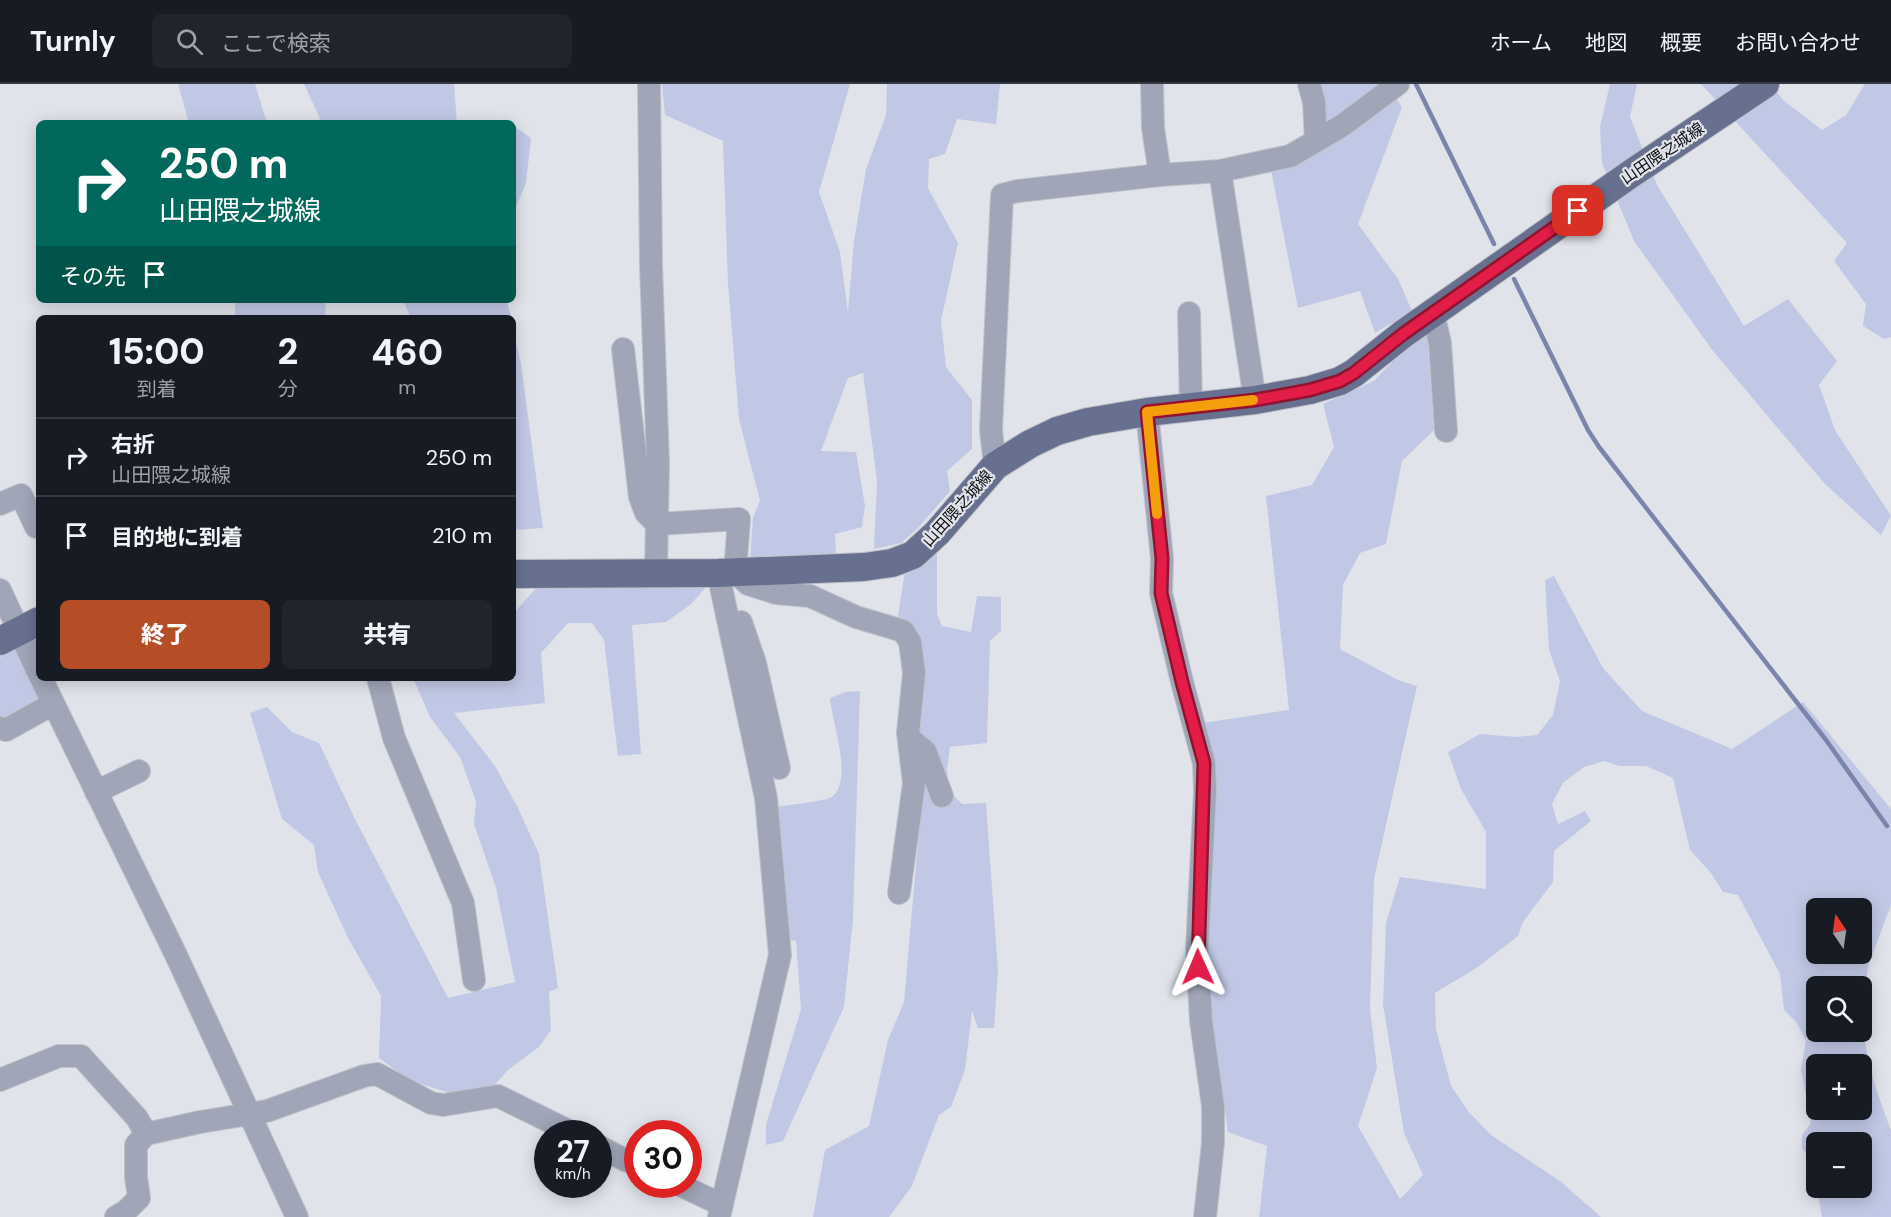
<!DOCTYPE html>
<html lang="ja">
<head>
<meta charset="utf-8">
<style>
  :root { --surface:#171b24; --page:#20242c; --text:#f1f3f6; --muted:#9ea1a6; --line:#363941; --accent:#b54e27 }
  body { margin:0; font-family:"DM Sans","Noto Sans JP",sans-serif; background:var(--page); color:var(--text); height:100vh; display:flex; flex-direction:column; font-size:22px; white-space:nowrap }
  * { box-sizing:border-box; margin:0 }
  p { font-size:20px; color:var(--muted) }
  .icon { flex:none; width:33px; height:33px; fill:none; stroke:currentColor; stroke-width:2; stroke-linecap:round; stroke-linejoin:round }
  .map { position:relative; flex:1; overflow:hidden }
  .drawer { position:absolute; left:36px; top:231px; width:480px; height:366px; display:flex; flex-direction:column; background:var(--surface); border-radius:9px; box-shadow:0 3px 15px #0003 }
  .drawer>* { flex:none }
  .hud { position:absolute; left:36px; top:36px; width:480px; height:183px; border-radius:9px; box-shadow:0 3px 15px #0003; background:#00695c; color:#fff; overflow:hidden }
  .needle { width:39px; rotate:347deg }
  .buttons { position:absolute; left:1806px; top:814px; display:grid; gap:12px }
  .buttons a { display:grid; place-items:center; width:66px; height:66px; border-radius:9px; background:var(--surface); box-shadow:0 3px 15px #0003; font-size:30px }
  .speed { position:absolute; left:534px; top:1036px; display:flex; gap:12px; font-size:30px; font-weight:700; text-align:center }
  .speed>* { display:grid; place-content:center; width:78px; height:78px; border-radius:50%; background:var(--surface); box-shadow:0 3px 15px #0003; line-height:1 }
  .speed small { font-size:15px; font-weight:400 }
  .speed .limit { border:9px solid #d22; background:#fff; color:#111 }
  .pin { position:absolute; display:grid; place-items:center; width:51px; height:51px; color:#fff; margin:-26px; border-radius:12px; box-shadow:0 3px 9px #0006 }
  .me { position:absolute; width:66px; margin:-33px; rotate:359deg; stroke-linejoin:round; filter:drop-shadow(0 0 4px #0008) }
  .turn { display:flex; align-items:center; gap:21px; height:126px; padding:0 24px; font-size:27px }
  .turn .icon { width:78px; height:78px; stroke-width:2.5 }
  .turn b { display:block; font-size:42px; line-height:51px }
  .then { display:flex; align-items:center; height:57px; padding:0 24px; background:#0003; gap:12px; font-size:22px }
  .eta { display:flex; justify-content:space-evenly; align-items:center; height:102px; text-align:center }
  .eta b { font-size:36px; font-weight:800; line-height:42px }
  .action { display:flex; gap:12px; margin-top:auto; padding:12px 24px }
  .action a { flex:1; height:69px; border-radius:9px; background:var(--accent); color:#fff; font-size:24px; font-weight:800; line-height:69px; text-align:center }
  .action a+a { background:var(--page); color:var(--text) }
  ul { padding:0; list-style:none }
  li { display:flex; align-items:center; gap:18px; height:78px; padding:0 24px; border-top:2px solid var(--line) }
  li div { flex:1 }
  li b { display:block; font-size:22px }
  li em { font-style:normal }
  header { display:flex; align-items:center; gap:36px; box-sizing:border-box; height:84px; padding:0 30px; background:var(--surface); border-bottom:2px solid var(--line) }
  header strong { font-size:28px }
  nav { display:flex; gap:33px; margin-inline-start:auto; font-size:21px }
  .search { width:420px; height:54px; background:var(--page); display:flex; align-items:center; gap:15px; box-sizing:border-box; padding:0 21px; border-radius:9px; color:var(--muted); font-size:22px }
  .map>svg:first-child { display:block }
</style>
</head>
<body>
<header>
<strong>Turnly</strong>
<div class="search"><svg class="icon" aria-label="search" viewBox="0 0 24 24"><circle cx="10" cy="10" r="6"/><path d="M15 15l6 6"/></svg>ここで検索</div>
<nav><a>ホーム</a><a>地図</a><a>概要</a><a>お問い合わせ</a></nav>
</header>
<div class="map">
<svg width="1891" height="1133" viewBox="0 0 1891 1133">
  <rect width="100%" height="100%" fill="#e1e3eb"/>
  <!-- green -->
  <g fill="#c1c8e5" fill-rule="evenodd">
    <polygon points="178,0 255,0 267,39 189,39"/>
    <polygon points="304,0 454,0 457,39 322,39"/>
    <polygon points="662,0 850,0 819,108 840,168 848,229 854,157 866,85 886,31 887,0 1000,0 996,40 957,35 945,70 929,75 928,104 958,159 941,237 946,283 972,316 972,365 947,387 950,407 918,444 901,459 874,465 877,397 863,289 848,294 821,367 856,368 865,422 862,443 835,450 836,471 750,477 753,433 760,417 739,335 728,199 723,57 665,31"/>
    <polygon points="1317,0 1379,0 1373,8 1322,46"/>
    <polygon points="1610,0 1637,0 1630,33 1657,101 1744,242 1788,215 1837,277 1819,301 1835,346 1891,432 1881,451 1824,399 1713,267 1634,157 1602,79 1600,43"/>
    <polygon points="1701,0 1771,0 1783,16 1822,46 1846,31 1865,0 1891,0 1891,253 1884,255 1863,242 1866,220 1834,177 1847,159"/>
    <polygon points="1395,13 1402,23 1358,140 1398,195 1412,227 1375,249 1360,207 1298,224 1271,86"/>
    <polygon points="513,41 531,54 526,99 513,130"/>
    <polygon points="235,216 326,216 325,234 235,234"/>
    <polygon points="403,216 507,216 511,234 411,234"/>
    <polygon points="513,245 521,280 543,444 513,446"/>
    <path d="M1427,246l7,100 -32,31 -16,83 -26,9 -17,32 -3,64 58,31 19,6 -43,193 -4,129 7,60 -19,58 42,73 23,-24 -19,-42 -21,-129 3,-81 14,-46 86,12v-57l-25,-43 -13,-37 32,-18 36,3 21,-2 16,-20 7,-34 -11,-31 -4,-70 9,-4 49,92 39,43 90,38 71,-47 88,107v96l-22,58 -7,42v-18h-46v45h46v-2l13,56 16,45v86h-69l-5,-29h45v-45h-46v40l-3,-21 -11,-13v-14l9,-12 -10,-54 5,-28 -9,-18 -13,-13 -4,-36 -42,-79 -15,-3 -12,-19 -21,-23 -17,-72 -27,-12h-27l-14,-5 -21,6 -21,16 -11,21 6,20 27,-13 6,10 -37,30 -1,31 -30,40 -5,14 -40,31 -43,26 1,36 15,57 17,25 23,24 69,46 41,36h-342l8,-71 -39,-14 -17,-116 -4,-74 -4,-219 86,-13 -23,-214 46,-11 22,-38 -11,-43 51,-23 30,-32zM1816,825h46v45h-46zM1816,981h46v45h-46z"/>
    <polygon points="937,465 937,530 942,542 971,548 977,512 1001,513 1001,547 990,557 987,659 950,663 947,686 949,707 962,720 986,719 998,886 994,944 978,944 972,927 965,986 951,1023 939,1031 912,1102 889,1133 813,1133 825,1066 869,1042 888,956 904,918 923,700 897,538 905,487"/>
    <polygon points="538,502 707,502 690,521 666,538 632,541 641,670 618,672 604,556 592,539 568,539 541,569 545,619 454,629 495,682 518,724 539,770 558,904 549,908 551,946 539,963 508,986 492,1004 453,1010 409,996 379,974 381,912 347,852 318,788 314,761 282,735 250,629 267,623 292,648 319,659 355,735 448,914 515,898 496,804 474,740 476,717 460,673 430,633 413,594 513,594 513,530"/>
    <polygon points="18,564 43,617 14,632 0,634 0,573"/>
    <path d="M860,607l-7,228 -9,88 -61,134 -17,4v-20l35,-116 -5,-68 -9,-2 -13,-132c10,-1 49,-6 56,-9 25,-14 2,-76 0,-100l15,-6z"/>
  </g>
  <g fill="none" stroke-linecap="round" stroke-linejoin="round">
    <!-- stream -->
    <g stroke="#7b84ab" stroke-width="4.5">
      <polyline points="1416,0 1494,160"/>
      <polyline points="1514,195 1588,346 1599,363 1826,656 1887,742"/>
    </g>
    <!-- minor casing -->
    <g stroke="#bfc1c8" stroke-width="24">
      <g id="minor">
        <polyline points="649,0 651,181 658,379 656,488"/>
        <polyline points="1152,0 1153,44 1160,91"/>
        <polyline points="1316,57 1343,41 1398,0"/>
        <polyline points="1220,87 1255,316"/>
        <polyline points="1189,229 1191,324"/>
        <polyline points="1433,229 1440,259 1446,347"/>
        <polyline points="623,265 640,413 646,429 657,440 739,435 735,488 748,500 776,509 810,512 856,533 903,547 910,558 914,589 908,649 914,699 899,809"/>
        <polyline points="1147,328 1162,474 1161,509 1182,598 1204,679 1205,707 1197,865 1201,937 1213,1022 1213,1059 1205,1133"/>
        <polyline points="995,382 991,346 1002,111 1018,107 1160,91 1220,87 1290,72 1316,57 1314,18 1309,0"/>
        <polyline points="0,420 21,411 36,443 39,442"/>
        <polyline points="718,489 766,714 780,871 719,1133"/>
        <polyline points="0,506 39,590"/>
        <polyline points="741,538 755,579 779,684"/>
        <polyline points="41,594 176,871 297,1133"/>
        <polyline points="378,594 394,654 463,819 474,896"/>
        <polyline points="0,644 6,646 53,620"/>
        <polyline points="909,654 925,667 942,712"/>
        <polyline points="96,708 139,687"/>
        <polyline points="0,996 59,972 81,972 137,1034 146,1050"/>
        <polyline points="598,1062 625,1076 638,1080"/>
        <polyline points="680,1101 722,1121"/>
        <polyline points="116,1133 126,1127 139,1114 136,1093 136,1061 146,1050 200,1038 267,1027 364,992 377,990 431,1019 443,1021 498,1012 575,1050"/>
      </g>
    </g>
    <!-- major casing -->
    <g stroke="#bfc1c8" stroke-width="30">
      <g id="major">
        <polyline points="513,490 718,489 864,483 892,479 913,471 937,449 995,382 1030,360 1057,347 1088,338 1147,328 1255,316 1310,306 1340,297 1354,289 1403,250 1632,89 1765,0"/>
        <polyline points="0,557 39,537"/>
      </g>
    </g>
    <!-- minor -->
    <use href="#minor" stroke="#a0a5b7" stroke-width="22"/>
    <!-- major -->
    <use href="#major" stroke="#68708f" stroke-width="28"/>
  </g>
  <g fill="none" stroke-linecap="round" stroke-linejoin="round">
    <!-- route casing -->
    <g stroke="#92132f" stroke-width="15">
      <polyline id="route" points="1198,883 1204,679 1182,598 1161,509 1162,474 1147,328 1255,316 1310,306 1340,297 1354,289 1403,250 1578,127"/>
    </g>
    <!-- route -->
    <use href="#route" stroke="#e11d48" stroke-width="10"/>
    <!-- slow -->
    <polyline stroke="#f59e0b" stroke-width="10" points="1157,430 1147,328 1253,316"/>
  </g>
  <g text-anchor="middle" stroke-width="4.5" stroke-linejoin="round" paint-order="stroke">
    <!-- street labels -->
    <g font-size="16" fill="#0c0d10" stroke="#e1e3eb">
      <text transform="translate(1662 69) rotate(-34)" y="6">山田隈之城線</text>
      <text transform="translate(957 424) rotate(-48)" y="6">山田隈之城線</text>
    </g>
  </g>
</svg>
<div class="buttons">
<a><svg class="needle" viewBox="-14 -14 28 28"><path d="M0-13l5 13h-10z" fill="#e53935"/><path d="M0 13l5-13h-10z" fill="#9ea1a6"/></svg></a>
<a><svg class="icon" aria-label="search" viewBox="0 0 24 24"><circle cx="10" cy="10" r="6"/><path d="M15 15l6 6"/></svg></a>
<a>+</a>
<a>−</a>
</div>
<div class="speed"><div>27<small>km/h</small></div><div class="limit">30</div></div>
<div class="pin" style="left:1578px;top:127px;background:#d93025"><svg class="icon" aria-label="arrive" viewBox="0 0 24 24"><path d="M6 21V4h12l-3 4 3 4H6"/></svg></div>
<svg class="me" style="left:1198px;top:883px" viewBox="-20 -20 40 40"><path d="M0-17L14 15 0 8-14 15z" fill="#e11d48" stroke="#fff" stroke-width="4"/></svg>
<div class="hud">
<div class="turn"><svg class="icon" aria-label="right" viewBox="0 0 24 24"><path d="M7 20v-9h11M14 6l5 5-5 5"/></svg><div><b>250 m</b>山田隈之城線</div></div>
<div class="then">その先<svg class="icon" aria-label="arrive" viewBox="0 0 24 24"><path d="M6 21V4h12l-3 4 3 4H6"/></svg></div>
</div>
<section class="drawer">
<div class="eta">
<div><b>15:00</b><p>到着</p></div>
<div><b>2</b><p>分</p></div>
<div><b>460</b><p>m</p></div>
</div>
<ul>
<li><svg class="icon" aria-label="right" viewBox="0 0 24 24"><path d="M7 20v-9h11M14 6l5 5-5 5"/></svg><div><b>右折</b><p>山田隈之城線</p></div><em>250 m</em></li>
<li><svg class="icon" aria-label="arrive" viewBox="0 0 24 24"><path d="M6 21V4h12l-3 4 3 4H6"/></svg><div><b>目的地に到着</b></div><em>210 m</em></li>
</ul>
<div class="action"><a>終了</a><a>共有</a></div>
</section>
</div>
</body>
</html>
